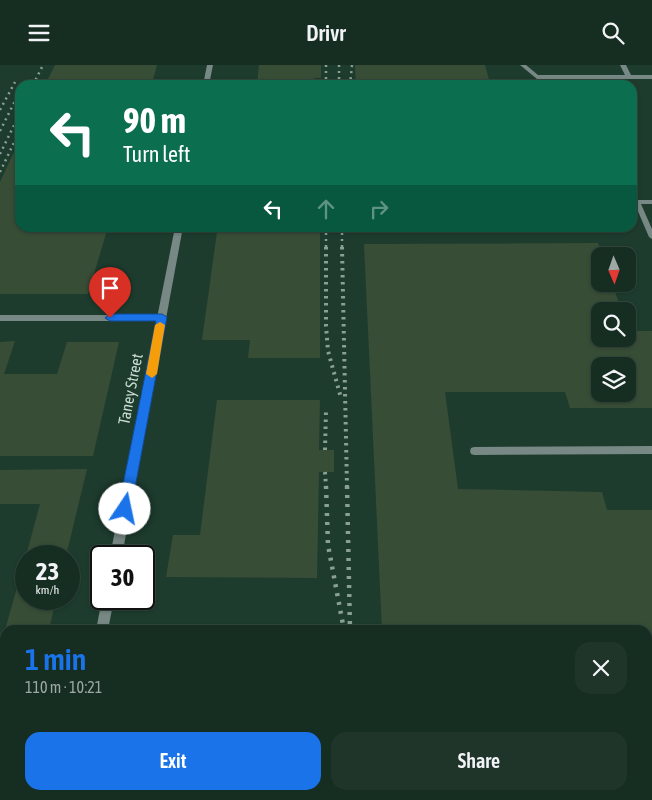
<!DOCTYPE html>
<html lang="en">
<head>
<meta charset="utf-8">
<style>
  :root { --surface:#162d22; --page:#1f352a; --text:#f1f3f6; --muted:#9ea8a5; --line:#354940; --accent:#1a73e8 }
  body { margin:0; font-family:"Asap Condensed",sans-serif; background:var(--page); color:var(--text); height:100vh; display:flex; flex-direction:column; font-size:19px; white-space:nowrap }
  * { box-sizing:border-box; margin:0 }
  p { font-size:16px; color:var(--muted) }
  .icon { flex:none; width:28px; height:28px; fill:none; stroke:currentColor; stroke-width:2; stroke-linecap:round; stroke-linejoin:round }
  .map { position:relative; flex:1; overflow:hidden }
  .panel { position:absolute; left:0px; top:560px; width:652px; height:175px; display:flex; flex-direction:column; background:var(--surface); border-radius:15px 15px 0 0; box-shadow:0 1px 4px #0004,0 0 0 1px var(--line) }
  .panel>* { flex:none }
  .banner { position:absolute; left:15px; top:15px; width:622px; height:152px; border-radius:15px; box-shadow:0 1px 4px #0004,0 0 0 1px var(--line); background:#0b6e4f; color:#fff; overflow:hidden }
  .needle { width:32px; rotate:178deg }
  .buttons { position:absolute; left:591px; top:182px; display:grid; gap:10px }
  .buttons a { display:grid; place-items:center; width:45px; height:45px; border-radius:10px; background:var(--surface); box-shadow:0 1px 4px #0004,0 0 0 1px var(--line); font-size:25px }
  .speed { position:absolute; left:15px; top:480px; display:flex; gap:10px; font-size:25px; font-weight:700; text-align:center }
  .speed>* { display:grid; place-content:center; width:65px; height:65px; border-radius:50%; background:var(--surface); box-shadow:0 1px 4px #0004,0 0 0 1px var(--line); line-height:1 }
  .speed small { font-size:12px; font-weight:400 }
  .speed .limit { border:2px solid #111; border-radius:8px; background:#fff; color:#111 }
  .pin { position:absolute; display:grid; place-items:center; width:42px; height:42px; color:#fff; margin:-51px -21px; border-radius:50% 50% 50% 0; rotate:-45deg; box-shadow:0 0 5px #0007 }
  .pin .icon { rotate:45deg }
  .me { position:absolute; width:55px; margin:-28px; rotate:11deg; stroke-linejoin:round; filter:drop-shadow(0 0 4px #0008) }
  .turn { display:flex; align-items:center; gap:18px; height:105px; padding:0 25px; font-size:22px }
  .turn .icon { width:65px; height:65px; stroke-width:2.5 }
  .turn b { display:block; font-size:35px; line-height:42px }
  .lanes { display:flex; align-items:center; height:48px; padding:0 25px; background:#0003; justify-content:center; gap:25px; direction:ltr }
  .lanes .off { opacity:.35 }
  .round { display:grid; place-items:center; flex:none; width:52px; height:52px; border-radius:15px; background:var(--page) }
  .summary { display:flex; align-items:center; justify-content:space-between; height:85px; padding:0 25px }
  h1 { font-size:30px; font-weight:600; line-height:38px; color:var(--accent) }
  .primary-button { display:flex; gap:10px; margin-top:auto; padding:10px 25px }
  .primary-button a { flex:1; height:58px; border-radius:15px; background:var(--accent); color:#fff; font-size:20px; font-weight:600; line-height:58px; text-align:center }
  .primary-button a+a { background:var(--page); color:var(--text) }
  header { display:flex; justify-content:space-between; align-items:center; height:65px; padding:0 25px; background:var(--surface); font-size:22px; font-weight:600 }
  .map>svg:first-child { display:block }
</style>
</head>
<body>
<header><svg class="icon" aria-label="menu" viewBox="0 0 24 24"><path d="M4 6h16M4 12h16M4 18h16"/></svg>Drivr<svg class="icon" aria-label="search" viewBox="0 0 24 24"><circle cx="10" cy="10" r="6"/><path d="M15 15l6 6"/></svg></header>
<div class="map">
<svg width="652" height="735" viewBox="0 0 652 735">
  <rect width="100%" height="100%" fill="#1d3c2e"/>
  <!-- building -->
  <g fill="#384d36" fill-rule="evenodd">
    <polygon points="55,0 157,0 153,15 130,15 129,20 45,20"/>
    <polygon points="259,0 321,0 321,13 314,13 314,18 322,18 322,20 257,20"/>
    <polygon points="355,0 485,0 490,18 356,19"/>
    <polygon points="20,74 20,162 108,162 88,229 0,229 0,117"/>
    <polygon points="243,162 320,162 320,293 248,293 250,275 202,275 217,167 243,167"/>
    <path d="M598,178l5,13h-3v28h12l10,27h-22v28h28v-8h24v77h-82l-5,-16h-120l13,97 144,3 5,18h45v160h-4v-40h-266l-18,-386zM600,301h28v28h-28z"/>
    <polygon points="15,276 4,309 57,309 67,277 119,277 93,391 0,391 0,277"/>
    <polygon points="217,335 320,335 319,385 334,385 334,407 319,407 317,513 166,512 173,470 200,470"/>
    <polygon points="87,404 66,491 26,491 40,439 0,439 0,405"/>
    <polygon points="26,491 26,534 56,534 49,565 5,565"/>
    <polygon points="4,568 5,730 10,730 8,735 0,735 0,584"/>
    <polygon points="648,698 652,698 652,735 390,735 390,730 648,730"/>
    <polygon points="168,730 314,730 314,735 167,735"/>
  </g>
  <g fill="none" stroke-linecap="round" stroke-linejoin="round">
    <!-- service -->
    <g fill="#778885" fill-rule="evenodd">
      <polygon points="520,0 526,0 538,10 625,10 620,0 626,0 631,10 652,10 652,14 537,14"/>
      <polygon points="652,135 652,139 641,139 652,164 652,174 649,172 634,137 637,135"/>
      <polygon points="0,250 161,250 165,253 161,256 0,256"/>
      <polygon points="652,381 652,389 474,390 471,389 470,386 471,383 474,382"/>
    </g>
    <!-- minor -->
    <g fill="#778885" fill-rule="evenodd">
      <polygon points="207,0 213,0 209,20 203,20"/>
      <polygon points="175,162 183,162 122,491 110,491"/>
      <polygon points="102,534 114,534 108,565 96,565"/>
      <polygon points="63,730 77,730 76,735 62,735"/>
    </g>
    <!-- rail-far2 -->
    <g stroke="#8aa095" stroke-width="2.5" stroke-dasharray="2 4" stroke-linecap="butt">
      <polyline points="326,0 326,20"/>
      <polyline points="339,0 339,20"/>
      <polyline points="33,20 43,0"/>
      <polyline points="350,20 352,0"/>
      <polyline points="0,45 15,17"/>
      <polyline points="0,66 20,26"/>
      <polyline points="0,89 20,48"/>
      <polyline points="0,107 20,65"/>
      <polyline points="326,162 326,183"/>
      <polyline points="342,162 342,183"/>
    </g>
    <!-- rail-far1 -->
    <g stroke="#8aa095" stroke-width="4" stroke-dasharray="2.5 4.5" stroke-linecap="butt">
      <polyline points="326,182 326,261 328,286 341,333"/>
      <polyline points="342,182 347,422"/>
      <polyline points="325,385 326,345"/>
      <polyline points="325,407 326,422"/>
    </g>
    <!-- rail -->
    <g stroke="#8aa095" stroke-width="4.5" stroke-dasharray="3 6" stroke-linecap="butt">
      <polyline points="326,421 328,480 344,565"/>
      <polyline points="347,421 350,565"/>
      <polyline points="325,730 325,735"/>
      <polyline points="353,730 353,735"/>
    </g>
  </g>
  <!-- route -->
  <polygon fill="#1a73e8" stroke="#114b97" points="110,249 162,249 167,252 131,444 129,447 125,449 120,447 118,444 156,256 110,256 105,253"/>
  <!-- slow -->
  <polygon fill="#f59e0b" points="160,257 165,260 157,309 152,313 146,309 155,260"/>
  <g text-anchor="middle" stroke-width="5" stroke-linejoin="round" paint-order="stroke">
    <!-- street labels -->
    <g font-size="16" fill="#cbdcd3" stroke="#1d3c2e">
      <text transform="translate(130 324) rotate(-79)" y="6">Taney Street</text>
    </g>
  </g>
</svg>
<div class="buttons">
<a><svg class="needle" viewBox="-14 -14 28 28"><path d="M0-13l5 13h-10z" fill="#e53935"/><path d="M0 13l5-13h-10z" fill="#9ea8a5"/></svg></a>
<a><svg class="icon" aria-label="search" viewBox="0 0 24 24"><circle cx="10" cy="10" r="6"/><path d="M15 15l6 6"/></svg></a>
<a><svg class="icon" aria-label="layers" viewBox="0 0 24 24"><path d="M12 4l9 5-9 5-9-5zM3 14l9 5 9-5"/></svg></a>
</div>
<div class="speed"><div>23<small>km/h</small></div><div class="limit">30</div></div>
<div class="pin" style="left:110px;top:253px;background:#d93025"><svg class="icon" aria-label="arrive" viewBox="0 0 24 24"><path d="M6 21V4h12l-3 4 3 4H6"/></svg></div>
<svg class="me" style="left:125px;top:444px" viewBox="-20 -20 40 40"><circle r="19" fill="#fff"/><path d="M0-13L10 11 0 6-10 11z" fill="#1a73e8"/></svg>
<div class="banner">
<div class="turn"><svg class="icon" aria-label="left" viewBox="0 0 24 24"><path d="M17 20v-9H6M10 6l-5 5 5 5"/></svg><div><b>90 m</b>Turn left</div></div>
<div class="lanes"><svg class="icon" aria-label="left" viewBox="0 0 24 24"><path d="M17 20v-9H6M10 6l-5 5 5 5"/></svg><svg class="icon off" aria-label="ahead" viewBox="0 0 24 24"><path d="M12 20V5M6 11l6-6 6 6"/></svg><svg class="icon off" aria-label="right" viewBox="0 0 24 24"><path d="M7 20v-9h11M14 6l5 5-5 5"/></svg></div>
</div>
<section class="panel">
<div class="summary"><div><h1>1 min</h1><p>110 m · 10:21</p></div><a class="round"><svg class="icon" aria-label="close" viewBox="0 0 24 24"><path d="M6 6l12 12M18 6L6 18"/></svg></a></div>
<div class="primary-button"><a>Exit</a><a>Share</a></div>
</section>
</div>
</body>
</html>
